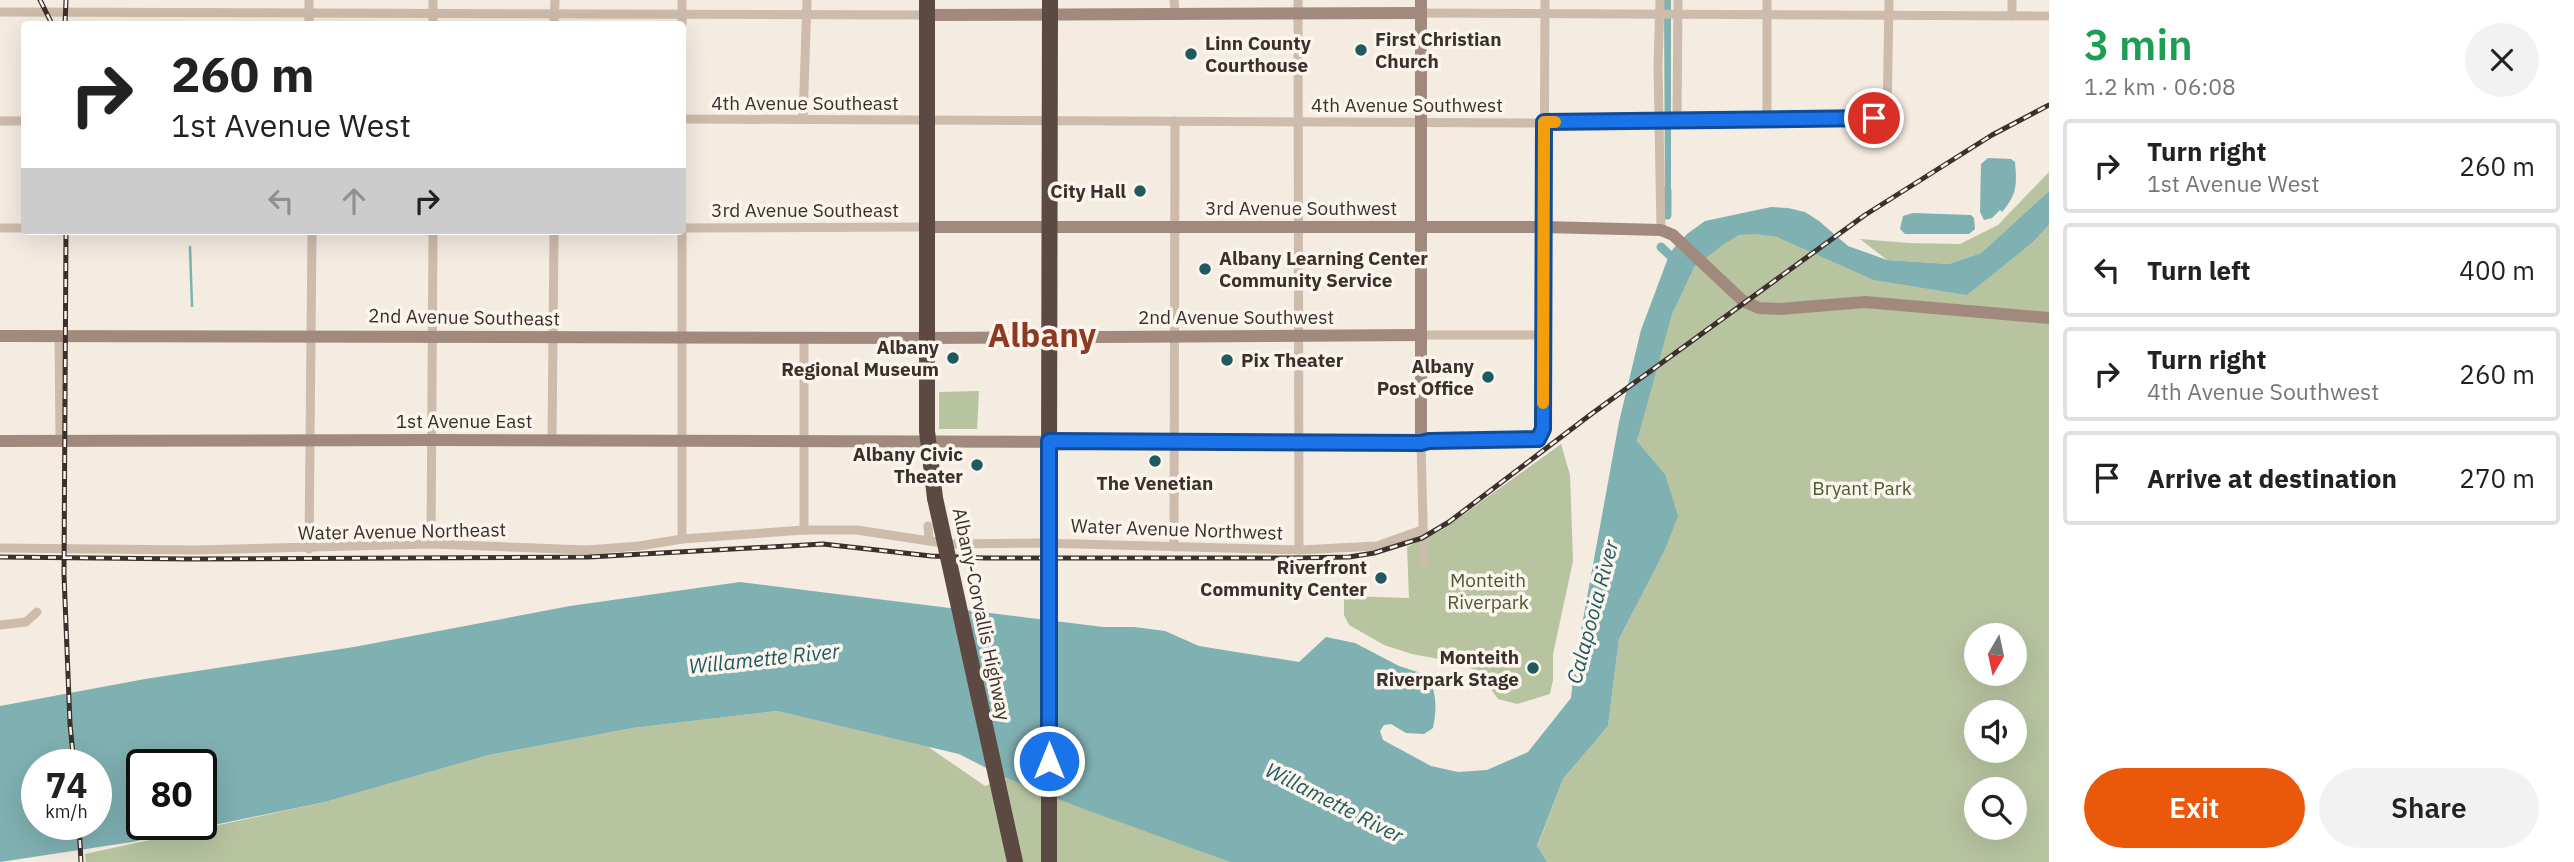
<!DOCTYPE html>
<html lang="en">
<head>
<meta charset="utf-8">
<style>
  :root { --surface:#fff; --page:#f2f2f2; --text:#222; --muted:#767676; --line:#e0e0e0; --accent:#ea580c }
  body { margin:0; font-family:"IBM Plex Sans",sans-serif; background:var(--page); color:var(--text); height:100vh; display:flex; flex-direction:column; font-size:26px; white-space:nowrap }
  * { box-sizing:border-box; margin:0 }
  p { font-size:23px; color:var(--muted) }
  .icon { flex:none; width:38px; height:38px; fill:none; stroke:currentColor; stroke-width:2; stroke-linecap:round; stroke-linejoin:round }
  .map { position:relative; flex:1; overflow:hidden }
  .panel { display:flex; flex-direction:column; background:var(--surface); width:525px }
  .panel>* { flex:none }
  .hud { position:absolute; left:21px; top:21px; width:665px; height:214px; border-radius:7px; box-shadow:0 7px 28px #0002; background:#fff; color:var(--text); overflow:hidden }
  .needle { width:46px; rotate:189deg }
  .fabs { position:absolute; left:1964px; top:623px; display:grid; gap:14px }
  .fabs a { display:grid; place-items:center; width:63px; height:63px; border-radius:50%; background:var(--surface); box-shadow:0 7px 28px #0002; font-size:35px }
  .speed { position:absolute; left:21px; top:749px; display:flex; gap:14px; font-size:35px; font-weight:700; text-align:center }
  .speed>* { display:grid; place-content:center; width:91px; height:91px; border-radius:50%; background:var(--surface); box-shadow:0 7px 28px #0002; line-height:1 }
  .speed small { font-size:18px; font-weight:400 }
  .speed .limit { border:4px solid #111; border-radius:10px; background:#fff; color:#111 }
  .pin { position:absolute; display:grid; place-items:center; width:60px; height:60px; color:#fff; margin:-30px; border:4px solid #fff; border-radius:50%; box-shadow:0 2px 7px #0007 }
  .me { position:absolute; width:77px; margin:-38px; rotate:0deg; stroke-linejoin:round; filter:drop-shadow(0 0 5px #0008) }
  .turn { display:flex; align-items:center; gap:24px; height:147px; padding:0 35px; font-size:32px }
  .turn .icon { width:91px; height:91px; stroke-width:2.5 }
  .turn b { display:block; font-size:49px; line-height:60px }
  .lanes { display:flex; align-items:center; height:66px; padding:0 35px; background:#0003; justify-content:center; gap:35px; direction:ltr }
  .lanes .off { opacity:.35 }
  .round { display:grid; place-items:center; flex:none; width:74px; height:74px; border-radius:37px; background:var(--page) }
  .headline { display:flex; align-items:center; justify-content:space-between; height:119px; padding:0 35px }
  h1 { font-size:42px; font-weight:600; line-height:52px; color:#1e9e55 }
  .cta { display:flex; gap:14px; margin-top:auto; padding:14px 35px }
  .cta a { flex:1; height:80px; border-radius:42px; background:var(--accent); color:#fff; font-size:28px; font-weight:600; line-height:80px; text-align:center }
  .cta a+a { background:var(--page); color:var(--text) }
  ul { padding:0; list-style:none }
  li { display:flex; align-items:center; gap:21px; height:94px; margin:0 14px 10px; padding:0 21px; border:4px solid var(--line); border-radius:7px }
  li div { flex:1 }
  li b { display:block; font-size:26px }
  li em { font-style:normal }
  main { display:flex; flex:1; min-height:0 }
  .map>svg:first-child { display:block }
</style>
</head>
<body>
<main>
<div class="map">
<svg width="2049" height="862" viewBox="0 0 2049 862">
  <rect width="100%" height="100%" fill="#f4ebe1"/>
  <!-- green -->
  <g fill="#b8c4a0" fill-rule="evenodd">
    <polygon points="2049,172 2049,191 1981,253 1949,264 1887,260 1860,239 1909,243 1960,244 1998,225"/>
    <path d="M2049,225v637h-502l-10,-15 26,-68 45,-53 11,-87 44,-85 2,-80 -28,-33c10,-38 34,-149 57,-174 11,-11 30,-27 45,-32 11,-3 26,0 38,2l189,58 66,-52zM1976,635h38v39h-38zM1976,712h38v39h-38zM1976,789h38v39h-38z"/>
    <polygon points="979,391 977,429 939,429 939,392"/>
    <polygon points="1561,444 1570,475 1573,561 1553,654 1553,680 1550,694 1517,704 1498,699 1479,672 1460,663 1412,654 1384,645 1349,625 1344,615 1344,596 1409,598 1407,547 1442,530"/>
    <polygon points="777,711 927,746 985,786 1006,778 1230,862 86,862 85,854 325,802 489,755 633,728"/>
  </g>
  <!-- water -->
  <g fill="#7fb0b2" fill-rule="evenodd">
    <polygon points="1664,0 1671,0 1671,196 1669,200 1665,200"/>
    <path d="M1988,158l23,1 4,3c2,24 2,32 -13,50l-2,-2 -8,8 -8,2 -4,-8 1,-48z"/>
    <path d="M2049,191v34l-17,18 -65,52 -93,-15 -97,-43 -22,-3 -16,1 -15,9 -30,23 -22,47 -35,127 28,33 13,42 -15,38 -44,85 -11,87 -45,53 -26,67 10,16h-317l-146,-53 -78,-31 -47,-24 -182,-43 -144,17 -144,27 -164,47 -193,40 -132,20v-156l145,-27 209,-32 216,-41 170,-24 363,45h31l31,4 34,15 100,16 27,-25 29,6 44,23 28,9c10,18 10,33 6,53l-9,6 -18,-1 -15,-9 -7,1 -4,6 3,9 48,26 27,6 29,-2 41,-18 43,-54 3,-29 45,-247 22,-92 27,-72 5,-9 14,-15 18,-13 66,-14 17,1 17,4 14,9 29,25 39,14 62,4 32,-11zM37,765h59v59h-59zM142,765h59v59h-59z"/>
    <polygon points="1913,213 1971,215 1974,218 1975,229 1969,234 1905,234 1900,229 1903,216"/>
  </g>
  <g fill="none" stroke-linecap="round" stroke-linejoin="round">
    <!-- stream -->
    <polyline stroke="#7fb0b2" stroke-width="2.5" points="190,247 192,306"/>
    <!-- canal -->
    <g stroke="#7fb0b2" stroke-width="9">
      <polyline points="1667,215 1667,191"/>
      <polyline points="1661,247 1677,262"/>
    </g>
    <!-- street -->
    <g stroke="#cdbbac" stroke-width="9">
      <polyline points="309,0 309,24"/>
      <polyline points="1174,0 1175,14"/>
      <polyline points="1298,0 1299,550"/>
      <polyline points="1660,0 1658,66 1661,230"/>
      <polyline points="1767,0 1767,120"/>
      <polyline points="0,12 927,15"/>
      <polyline points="1421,13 2049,16"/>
      <polyline points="2012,16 2012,0"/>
      <polyline points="433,24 433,0"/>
      <polyline points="554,24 555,0"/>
      <polyline points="682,24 682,0"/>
      <polyline points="682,119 1544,123 1887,119 1889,0"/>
      <polyline points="803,119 807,0"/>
      <polyline points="0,121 24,121"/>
      <polyline points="1677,122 1678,0"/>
      <polyline points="0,228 24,228"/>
      <polyline points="682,228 927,227"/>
      <polyline points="1420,335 1544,335"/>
      <polyline points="59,336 60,441"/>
      <polyline points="804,338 804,530"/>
      <polyline points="552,441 554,231"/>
      <polyline points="928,526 929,541"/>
      <polyline points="682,539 682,231"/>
      <polyline points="431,544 433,231"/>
      <polyline points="1174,547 1175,121"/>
      <polyline points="0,548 195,550 431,544 587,550 639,546 682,539 804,530 857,530 949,544 1041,543 1299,550 1377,546 1422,530"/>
      <polyline points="309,549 312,231"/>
      <polyline points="1424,562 1421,443 1429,441 1536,440 1543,432 1545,0"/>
      <polyline points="0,625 26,622 37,612"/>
    </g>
    <!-- secondary -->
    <g stroke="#a18a7d" stroke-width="12">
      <polyline points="927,15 1421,13"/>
      <polyline points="927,227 1544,227 1661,230 1673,235 1743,301 1759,308 1780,309 1865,302 2049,318"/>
      <polyline points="0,336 927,338 1420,335"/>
      <polyline points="0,441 431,440 1421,443 1421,0"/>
    </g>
    <!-- highway -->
    <g stroke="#5c4a42" stroke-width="16">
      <polyline points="927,0 927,431 935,498"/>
      <polyline points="1049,472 1050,0"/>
    </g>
    <!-- rail casing -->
    <g stroke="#3b302b" stroke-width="5">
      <g id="rail">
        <polyline points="40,0 52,24"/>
        <polyline points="65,24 66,0"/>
        <polyline points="66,231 64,575 70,724 74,765"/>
        <polyline points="0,557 189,559 589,557 823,544 931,556 985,558 1293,558 1349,557 1374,553 1422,538 1449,522 1590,415 1865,215 1992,135 2049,105"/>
        <polyline points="79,824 81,862"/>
      </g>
    </g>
    <!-- rail -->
    <use href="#rail" stroke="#fbf5ee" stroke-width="2.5" stroke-dasharray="8" stroke-linecap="butt"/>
    <!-- highway-bridge -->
    <g stroke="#5c4a42" stroke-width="16">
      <polyline points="1049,472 1049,862"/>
      <polyline points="935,498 1015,862"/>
    </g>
  </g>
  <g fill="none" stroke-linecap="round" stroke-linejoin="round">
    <!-- route casing -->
    <g stroke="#114b97" stroke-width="18">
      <polyline id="route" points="1049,761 1049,441 1421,443 1429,441 1538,439 1543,429 1544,122 1874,118"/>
    </g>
    <!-- route -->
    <use href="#route" stroke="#1a73e8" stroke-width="12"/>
    <!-- slow -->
    <polyline stroke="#f59e0b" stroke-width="12" points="1543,403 1544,122 1555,122"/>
  </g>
  <!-- markers -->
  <g fill="#1f5a5e" stroke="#fbf5ee" stroke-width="2.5">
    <circle cx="1361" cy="50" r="7"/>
    <circle cx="1191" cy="54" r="7"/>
    <circle cx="1140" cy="191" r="7"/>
    <circle cx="1205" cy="269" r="7"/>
    <circle cx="953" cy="358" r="7"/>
    <circle cx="1227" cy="360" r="7"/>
    <circle cx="1488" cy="377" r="7"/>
    <circle cx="1155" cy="461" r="7"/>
    <circle cx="977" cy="465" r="7"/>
    <circle cx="1381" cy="578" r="7"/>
    <circle cx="1533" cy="668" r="7"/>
  </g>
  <g text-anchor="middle" stroke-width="7" stroke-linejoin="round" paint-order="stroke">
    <!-- poi labels -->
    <g font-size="19" font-weight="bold" fill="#3b302b" stroke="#fbf5ee" text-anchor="end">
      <text x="1375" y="46" text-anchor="start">First Christian<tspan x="1375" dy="22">Church</tspan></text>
      <text x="1205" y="50" text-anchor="start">Linn County<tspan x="1205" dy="22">Courthouse</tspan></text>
      <text x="1126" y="198">City Hall</text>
      <text x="1219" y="265" text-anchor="start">Albany Learning Center<tspan x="1219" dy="22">Community Service</tspan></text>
      <text x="939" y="354">Albany<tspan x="939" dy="22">Regional Museum</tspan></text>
      <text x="1241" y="367" text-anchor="start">Pix Theater</text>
      <text x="1474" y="373">Albany<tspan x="1474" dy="22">Post Office</tspan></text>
      <text x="963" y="461">Albany Civic<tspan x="963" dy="22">Theater</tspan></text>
      <text x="1155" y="490" text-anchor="middle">The Venetian</text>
      <text x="1367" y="574">Riverfront<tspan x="1367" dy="22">Community Center</tspan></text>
      <text x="1519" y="664">Monteith<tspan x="1519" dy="22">Riverpark Stage</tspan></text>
    </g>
    <!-- street labels -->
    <g font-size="19" fill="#3b302b" stroke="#fbf5ee">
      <text x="805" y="110">4th Avenue Southeast</text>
      <text x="1407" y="112">4th Avenue Southwest</text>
      <text x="1301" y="215">3rd Avenue Southwest</text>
      <text x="805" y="217">3rd Avenue Southeast</text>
      <text transform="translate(464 317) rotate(1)" y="7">2nd Avenue Southeast</text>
      <text x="1236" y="324">2nd Avenue Southwest</text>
      <text x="464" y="428">1st Avenue East</text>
      <text transform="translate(1177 529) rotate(2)" y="7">Water Avenue Northwest</text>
      <text transform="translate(402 531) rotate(-1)" y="7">Water Avenue Northeast</text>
      <text transform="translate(982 614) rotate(78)" y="7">Albany-Corvallis Highway</text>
    </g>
    <!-- park labels -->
    <g font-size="19" fill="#4a5a2e" stroke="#fbf5ee">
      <text x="1862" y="495">Bryant Park</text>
      <text x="1488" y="587">Monteith<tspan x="1488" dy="22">Riverpark</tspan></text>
    </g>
    <!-- water labels -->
    <g font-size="21" font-style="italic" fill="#1f5a5e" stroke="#fbf5ee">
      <text transform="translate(1593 612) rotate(-75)" y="7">Calapooia River</text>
      <text transform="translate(764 659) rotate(-6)" y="7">Willamette River</text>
      <text transform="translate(1334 803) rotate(27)" y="7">Willamette River</text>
    </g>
    <!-- town labels -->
    <g font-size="33" font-weight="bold" fill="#8c3b22" stroke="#fbf5ee">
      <text x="1042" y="347">Albany</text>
    </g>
  </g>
</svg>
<div class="fabs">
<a><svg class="needle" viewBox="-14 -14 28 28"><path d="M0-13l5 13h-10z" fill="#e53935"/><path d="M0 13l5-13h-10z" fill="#767676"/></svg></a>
<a><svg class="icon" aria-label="sound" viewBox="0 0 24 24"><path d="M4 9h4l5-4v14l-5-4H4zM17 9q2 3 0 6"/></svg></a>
<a><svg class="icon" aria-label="search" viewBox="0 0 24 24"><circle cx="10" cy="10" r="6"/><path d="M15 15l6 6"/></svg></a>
</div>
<div class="speed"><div>74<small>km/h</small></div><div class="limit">80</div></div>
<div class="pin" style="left:1874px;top:118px;background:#d93025"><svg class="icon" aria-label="arrive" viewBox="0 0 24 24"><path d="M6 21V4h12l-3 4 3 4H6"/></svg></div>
<svg class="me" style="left:1049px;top:761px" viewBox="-20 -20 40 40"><circle r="17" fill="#1a73e8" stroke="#fff" stroke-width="3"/><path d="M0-11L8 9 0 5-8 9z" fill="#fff"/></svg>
<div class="hud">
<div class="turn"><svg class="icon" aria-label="right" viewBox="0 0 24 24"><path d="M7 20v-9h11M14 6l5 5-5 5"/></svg><div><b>260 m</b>1st Avenue West</div></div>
<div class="lanes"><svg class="icon off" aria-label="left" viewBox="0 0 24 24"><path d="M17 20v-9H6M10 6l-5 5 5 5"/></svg><svg class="icon off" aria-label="ahead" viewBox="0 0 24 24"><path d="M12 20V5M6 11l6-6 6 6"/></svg><svg class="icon" aria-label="right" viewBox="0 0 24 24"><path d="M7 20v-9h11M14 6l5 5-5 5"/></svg></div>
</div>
</div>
<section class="panel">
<div class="headline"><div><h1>3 min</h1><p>1.2 km · 06:08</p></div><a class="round"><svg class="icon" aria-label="close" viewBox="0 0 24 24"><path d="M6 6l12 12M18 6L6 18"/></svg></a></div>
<ul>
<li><svg class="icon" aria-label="right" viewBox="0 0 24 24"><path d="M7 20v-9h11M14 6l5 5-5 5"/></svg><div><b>Turn right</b><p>1st Avenue West</p></div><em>260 m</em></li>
<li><svg class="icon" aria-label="left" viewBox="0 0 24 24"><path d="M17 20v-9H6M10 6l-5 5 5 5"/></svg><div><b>Turn left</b></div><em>400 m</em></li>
<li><svg class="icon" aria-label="right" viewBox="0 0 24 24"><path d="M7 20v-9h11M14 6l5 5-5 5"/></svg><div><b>Turn right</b><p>4th Avenue Southwest</p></div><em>260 m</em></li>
<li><svg class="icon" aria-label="arrive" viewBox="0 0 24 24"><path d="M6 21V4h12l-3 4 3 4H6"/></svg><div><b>Arrive at destination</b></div><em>270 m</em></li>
</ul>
<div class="cta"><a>Exit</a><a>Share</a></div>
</section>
</main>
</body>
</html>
